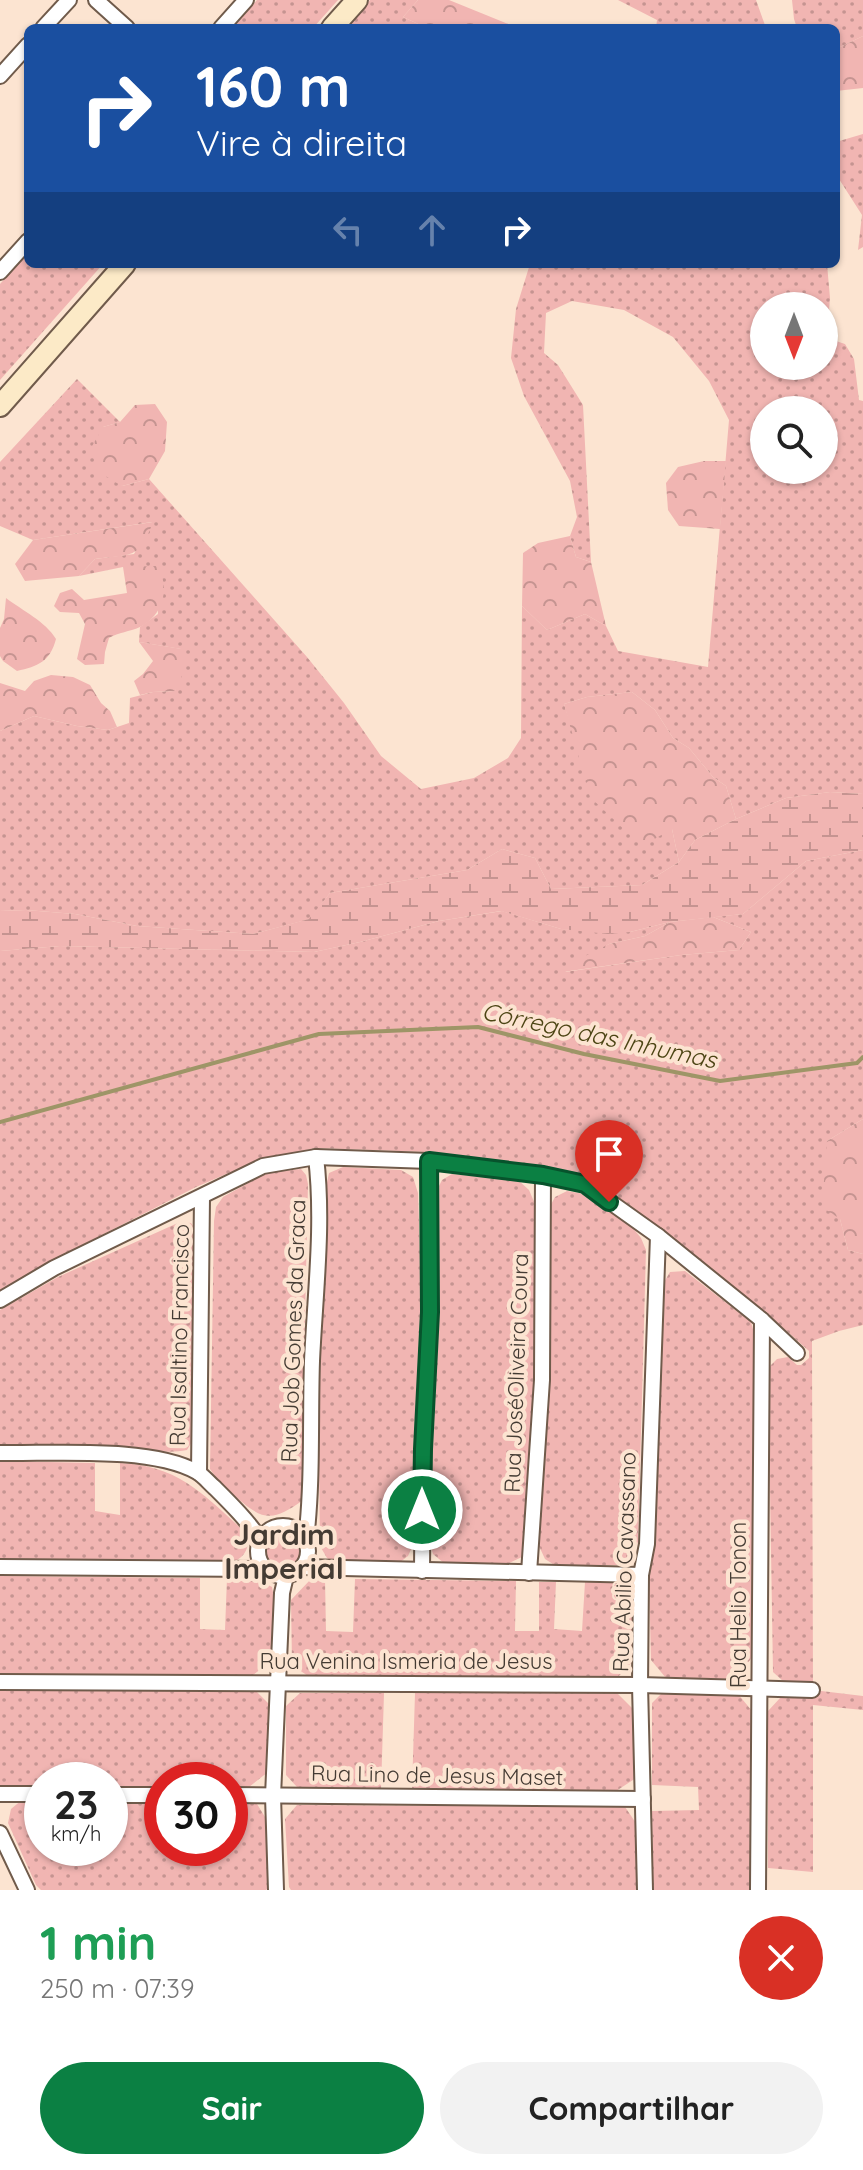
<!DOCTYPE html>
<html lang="pt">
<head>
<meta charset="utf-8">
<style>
  :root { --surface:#fff; --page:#f2f2f2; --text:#222; --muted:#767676; --accent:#0b8043 }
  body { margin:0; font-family:Quicksand,sans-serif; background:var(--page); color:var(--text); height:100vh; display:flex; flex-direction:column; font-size:30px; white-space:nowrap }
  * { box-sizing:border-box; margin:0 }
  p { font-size:26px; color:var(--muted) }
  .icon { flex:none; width:44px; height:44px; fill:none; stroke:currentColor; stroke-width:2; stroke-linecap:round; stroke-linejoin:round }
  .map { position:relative; height:1890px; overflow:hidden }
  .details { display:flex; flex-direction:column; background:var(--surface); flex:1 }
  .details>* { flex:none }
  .top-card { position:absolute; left:24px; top:24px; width:816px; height:244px; border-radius:12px; box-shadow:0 2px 6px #0004; background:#1a4fa0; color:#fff; overflow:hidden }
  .needle { width:52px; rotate:180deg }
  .controls { position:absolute; left:750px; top:292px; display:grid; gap:16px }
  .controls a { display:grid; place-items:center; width:88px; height:88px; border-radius:50%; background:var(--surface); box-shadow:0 2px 6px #0004; font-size:40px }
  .speed { position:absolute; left:24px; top:1762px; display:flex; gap:16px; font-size:40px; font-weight:700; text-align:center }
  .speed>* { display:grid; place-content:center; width:104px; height:104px; border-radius:50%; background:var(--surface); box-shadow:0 2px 6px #0004; line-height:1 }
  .speed small { font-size:20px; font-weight:400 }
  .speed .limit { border:12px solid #d22; background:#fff; color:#111 }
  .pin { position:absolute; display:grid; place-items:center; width:68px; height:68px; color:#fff; margin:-82px -34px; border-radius:50% 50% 50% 0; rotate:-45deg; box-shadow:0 0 8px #0007 }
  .pin .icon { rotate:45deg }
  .me { position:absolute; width:88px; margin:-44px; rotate:0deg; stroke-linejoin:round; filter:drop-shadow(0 0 6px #0008) }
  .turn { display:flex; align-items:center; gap:28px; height:168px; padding:0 40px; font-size:36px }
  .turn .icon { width:104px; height:104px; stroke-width:2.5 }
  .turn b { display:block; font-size:56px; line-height:68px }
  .lanes { display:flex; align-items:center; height:76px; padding:0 40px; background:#0003; justify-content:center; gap:40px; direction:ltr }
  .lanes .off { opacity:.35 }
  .round { display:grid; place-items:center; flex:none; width:84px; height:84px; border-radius:42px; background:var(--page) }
  .headline { display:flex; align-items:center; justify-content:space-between; height:136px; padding:0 40px }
  h1 { font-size:48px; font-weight:800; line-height:60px; color:#1e9e55 }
  .button { display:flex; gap:16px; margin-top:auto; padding:16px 40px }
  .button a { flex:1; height:92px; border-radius:48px; background:var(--accent); color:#fff; font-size:32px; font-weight:800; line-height:92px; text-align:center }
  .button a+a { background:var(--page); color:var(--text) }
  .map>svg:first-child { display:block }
</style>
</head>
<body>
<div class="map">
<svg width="863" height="1890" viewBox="0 0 863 1890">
  <defs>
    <pattern id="grass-dots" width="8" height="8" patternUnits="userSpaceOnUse" patternTransform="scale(2)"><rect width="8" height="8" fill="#f1b5b2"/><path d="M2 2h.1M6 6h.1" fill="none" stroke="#c59491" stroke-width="1.8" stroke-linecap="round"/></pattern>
    <pattern id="forest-crowns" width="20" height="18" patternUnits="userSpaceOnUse" patternTransform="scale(2)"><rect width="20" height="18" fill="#f1b5b2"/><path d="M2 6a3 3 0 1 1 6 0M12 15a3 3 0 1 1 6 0" fill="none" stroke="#c59491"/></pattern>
    <pattern id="wetland-marsh" width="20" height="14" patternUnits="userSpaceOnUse" patternTransform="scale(2)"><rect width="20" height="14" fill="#f1b5b2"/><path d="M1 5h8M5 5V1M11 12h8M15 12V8" fill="none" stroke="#c59491"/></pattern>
  </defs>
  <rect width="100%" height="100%" fill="#fce4d1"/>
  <!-- grass -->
  <g fill="url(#grass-dots)" fill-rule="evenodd">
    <polygon points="257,0 338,0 313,28 233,28"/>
    <polygon points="370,0 418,0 403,17 427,28 346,28"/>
    <polygon points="618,0 756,0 766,28 723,28 704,24 700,28 656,28 657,20"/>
    <polygon points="792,0 863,0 863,36 836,49 836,28 797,28 794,19"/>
    <polygon points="863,134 863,247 858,250 862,215 839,179 836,184 836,142"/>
    <polygon points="28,253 28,264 103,264 0,380 0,284"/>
    <path d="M530,264h297l3,34 -3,40 18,6 9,15 5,41 4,1v393l-33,-2 -44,6 -50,21 -10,-33 -13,-9 -24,-29 -16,-10 -18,-28 -23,-18 -45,5 -23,7 8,24 100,101 7,33 -37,23 -91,4 -16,-31 -33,-9 -35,21 -137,23 -20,26 -57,15 -116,-8 -62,-12 -49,-4 -26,1v-180l34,-15 43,10 31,4 21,-7 1,-25 23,-6 22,-1 6,-42 -42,-7 1,-15 18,-13 -1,-47h-34l-44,9 16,-17 39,-5 18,-32 -119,18 -33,-14v-64l77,-83 43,43 -17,5 19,59 27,-7 158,178 37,46 37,53 40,33 53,-11 34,-20 13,-20 1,-132 25,24 38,-16 21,12 12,25 90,16 21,-247 -20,-39 -36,-44 -49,-27 -52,-9 -26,12 -2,40 14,12 25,40 8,157 -15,-5 -6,-21 7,-19 -7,-36 -46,-85 -13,-38 5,-49zM764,306h60v60h-60zM764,410h60v60h-60z"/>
    <polygon points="863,850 863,1119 827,1141 840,1219 848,1250 863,1254 863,1325 839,1331 812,1341 813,1690 863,1696 863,1710 813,1705 813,1872 768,1868 768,1711 781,1697 810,1696 810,1683 784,1682 773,1672 768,1368 777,1359 788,1357 797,1365 801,1365 809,1358 809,1351 764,1311 660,1231 587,1180 544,1167 427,1152 316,1148 259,1160 196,1187 49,1262 0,1291 0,951 60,946 314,952 360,942 439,921 502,911 561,929 630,932 670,922 645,936 609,944 565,972 681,955 739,950 751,932 713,917 743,914 806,861"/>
    <polygon points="343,1167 401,1170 413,1177 418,1193 422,1312 415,1448 414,1543 408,1556 399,1563 336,1564 327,1558 320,1546 318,1366 326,1187 329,1173"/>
    <path d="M301,1169l5,6 2,9 -4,180 1,123 -2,13c-30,22 -40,21 -67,-3 -10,-9 -19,-17 -26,-28l4,-248 2,-14 7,-10 45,-25z"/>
    <polygon points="452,1174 518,1180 529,1190 535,1204 535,1378 525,1541 522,1557 507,1564 445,1564 433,1554 430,1543 429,1448 435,1194 442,1180"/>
    <polygon points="567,1191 584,1194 632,1227 641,1238 646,1250 638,1542 632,1554 620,1565 556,1566 545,1559 539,1546 549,1383 548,1210 555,1197"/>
    <path d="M180,1222l11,1 4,6 -2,211 -6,10c-25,5 -50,-3 -74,-4 -38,-3 -76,-1 -113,-2v-134l58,-33z"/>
    <polygon points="685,1271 751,1322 754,1333 751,1659 733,1680 666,1678 651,1660 649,1578 653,1547 663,1284 670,1272"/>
    <path d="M0,1461l95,2v48l25,4v-52c58,2 84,32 124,68l5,6c-1,15 -6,21 -19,27l-230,-2z"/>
    <circle cx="283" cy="1550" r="19"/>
    <polygon points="0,1576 200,1578 200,1629 225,1630 227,1578 257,1579 272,1587 274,1598 270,1662 253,1675 0,1674"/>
    <polygon points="311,1579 325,1579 326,1631 353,1632 355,1579 516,1581 515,1631 539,1631 539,1582 556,1582 554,1629 582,1631 585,1582 620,1582 633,1601 632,1662 618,1677 308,1676 292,1665 291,1600"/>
    <polygon points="0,1690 256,1691 269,1704 268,1772 249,1787 230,1786 230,1780 162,1780 162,1786 110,1786 110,1780 42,1780 42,1785 0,1785"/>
    <polygon points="300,1693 384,1693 381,1789 297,1787 286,1775 286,1706"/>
    <polygon points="415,1693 617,1693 635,1711 636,1778 613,1793 412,1789"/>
    <polygon points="662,1693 738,1694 752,1711 750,1890 653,1890 652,1811 699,1810 698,1787 652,1785 652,1703"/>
    <polygon points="23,1799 42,1800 42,1848 110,1848 110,1801 162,1802 162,1848 230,1848 230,1803 257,1804 270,1825 269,1887 266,1890 41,1890 36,1885 8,1823 11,1809"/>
    <polygon points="297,1805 625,1807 638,1826 636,1890 291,1890 289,1887 285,1819"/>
  </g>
  <!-- forest -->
  <g fill="url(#forest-crowns)">
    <polygon points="418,0 449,0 518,28 427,28 403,17"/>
    <polygon points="863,36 863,88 836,91 836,49"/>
    <polygon points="155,404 167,422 165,451 149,479 122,486 97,471 91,448 103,427 120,422 135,405"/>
    <polygon points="704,461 726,461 720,529 679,526 668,510 666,483 678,467"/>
    <path d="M153,522c-14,38 -21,32 -58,37l-16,17 -54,5 -10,-17 18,-24z"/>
    <polygon points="570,536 576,557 591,562 606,626 585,614 547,630 522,606 523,553 538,543"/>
    <path d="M157,566c14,21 6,50 -17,61 -11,5 -21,5 -31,11l-4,14 -1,12 -19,1 -8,-6 8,-35 -6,-11 -19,-1 -6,-6 6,-13 12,-4 12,11 43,-7 -4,-26z"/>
    <path d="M6,598c17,13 39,23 50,41 -6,23 -18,27 -39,32l-14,-10 -3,-5v-28l4,-9z"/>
    <polygon points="139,642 182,649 185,669 175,691 153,692 140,695 134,681 143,674 153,661"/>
    <polygon points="51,675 73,677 90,685 101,703 110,711 117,727 108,730 77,726 34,716 0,731 0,683 25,691 34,681"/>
    <polygon points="632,692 655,710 673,738 689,748 713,777 726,786 736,819 695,840 679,862 672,829 642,846 590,797 564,704 587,697"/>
    <polygon points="713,917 751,932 739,950 681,955 563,972 583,957 609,944 645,936 670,922"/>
    <polygon points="863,1119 863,1254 848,1250 840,1219 822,1207 827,1141"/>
  </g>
  <!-- wetland -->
  <polygon fill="url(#wetland-marsh)" points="830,792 863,794 863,850 806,861 743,914 670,922 630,932 608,934 561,929 501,911 439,921 360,942 314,952 60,946 0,951 0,911 26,910 75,914 137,926 253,934 309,919 330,893 467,870 502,849 535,858 551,889 642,885 679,862 695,840 736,819 786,798"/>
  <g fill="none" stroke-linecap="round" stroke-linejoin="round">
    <!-- stream -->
    <polyline stroke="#9e9567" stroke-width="4" points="0,1122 319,1034 478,1027 584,1054 720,1081 857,1063 863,1057"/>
    <!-- street casing -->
    <g stroke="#705b4b" stroke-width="18">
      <g id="street">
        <polyline points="96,0 127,28"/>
        <polyline points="43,28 69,0"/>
        <polyline points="221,28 246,0"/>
        <polyline points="0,76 28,45"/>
        <polyline points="0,272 28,241"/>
        <polyline points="0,1300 54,1268 263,1166 316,1157 429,1161 543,1175 585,1184 658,1236 762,1320 797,1353"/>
        <path d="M0,1453c53,1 151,-7 197,19 7,4 12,11 18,16 17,17 32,32 45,51"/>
        <polyline points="199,1473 202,1197"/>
        <circle cx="283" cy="1551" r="25"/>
        <path d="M306,1540c7,-60 4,-119 6,-179 3,-67 12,-137 4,-204"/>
        <polyline points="0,1567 266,1569"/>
        <polyline points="302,1567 641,1575"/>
        <polyline points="422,1571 423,1449 430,1312 429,1161"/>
        <polyline points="529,1573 542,1380 543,1175"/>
        <polyline points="0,1682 640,1685 812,1690"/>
        <polyline points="0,1794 42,1794"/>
        <polyline points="110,1795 162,1795"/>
        <polyline points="230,1795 643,1799"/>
        <polyline points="0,1833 27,1890"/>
        <polyline points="276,1890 273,1796 282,1593 286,1576"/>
        <polyline points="645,1890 640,1685 641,1575 647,1544 658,1236"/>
        <polyline points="758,1890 762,1320"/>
      </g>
    </g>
    <!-- secondary casing -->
    <g stroke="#705b4b" stroke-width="24">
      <g id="secondary">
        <polyline points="332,28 357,0"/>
        <polyline points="0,406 125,264"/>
      </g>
    </g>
    <!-- street -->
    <use href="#street" stroke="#fff" stroke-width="14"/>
    <!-- secondary -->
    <use href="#secondary" stroke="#fceac7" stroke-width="20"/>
  </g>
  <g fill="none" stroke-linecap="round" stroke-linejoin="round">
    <!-- route casing -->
    <g stroke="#07532c" stroke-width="20">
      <polyline id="route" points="422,1510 423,1449 430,1312 429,1161 543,1175 585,1184 609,1202"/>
    </g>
    <!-- route -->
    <use href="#route" stroke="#0b8043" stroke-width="14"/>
  </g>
  <g text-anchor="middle" stroke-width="8" stroke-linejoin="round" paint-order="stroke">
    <!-- street labels -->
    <g font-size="22" fill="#443b33" stroke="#fce4d1">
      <text transform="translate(293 1331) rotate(-88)" y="8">Rua Job Gomes da Graca</text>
      <text transform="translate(179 1335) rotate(-89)" y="8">Rua Isaltino Francisco</text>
      <text transform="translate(516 1373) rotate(-88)" y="8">Rua JoséOliveira Coura</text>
      <text transform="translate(624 1562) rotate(-88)" y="8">Rua Abilio Cavassano</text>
      <text transform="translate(738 1605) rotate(-90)" y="8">Rua Helio Tonon</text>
      <text x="406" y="1669">Rua Venina Ismeria de Jesus</text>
      <text transform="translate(437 1775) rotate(1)" y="8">Rua Lino de Jesus Maset</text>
    </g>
    <!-- water labels -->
    <g font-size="24" font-style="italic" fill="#4c4514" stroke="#fce4d1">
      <text transform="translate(599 1036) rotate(12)" y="8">Córrego das Inhumas</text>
    </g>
    <!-- district labels -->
    <g font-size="30" font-weight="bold" fill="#443b33" stroke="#fce4d1">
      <text x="284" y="1545">Jardim<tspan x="284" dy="34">Imperial</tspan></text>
    </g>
  </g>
</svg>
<div class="controls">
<a><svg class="needle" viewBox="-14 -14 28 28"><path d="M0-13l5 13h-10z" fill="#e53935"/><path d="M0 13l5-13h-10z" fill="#767676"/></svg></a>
<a><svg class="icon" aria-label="search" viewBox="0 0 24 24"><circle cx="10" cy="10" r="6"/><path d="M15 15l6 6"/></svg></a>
</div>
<div class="speed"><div>23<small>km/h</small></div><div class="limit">30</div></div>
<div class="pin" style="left:609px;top:1202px;background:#d93025"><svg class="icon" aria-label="arrive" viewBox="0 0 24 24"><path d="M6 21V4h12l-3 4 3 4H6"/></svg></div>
<svg class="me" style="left:422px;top:1510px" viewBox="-20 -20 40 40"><circle r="17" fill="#0b8043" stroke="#fff" stroke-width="3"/><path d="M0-11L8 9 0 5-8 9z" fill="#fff"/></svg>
<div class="top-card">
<div class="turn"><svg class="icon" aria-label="right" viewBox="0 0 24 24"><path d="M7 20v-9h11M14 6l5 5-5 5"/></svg><div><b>160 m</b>Vire à direita</div></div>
<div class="lanes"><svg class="icon off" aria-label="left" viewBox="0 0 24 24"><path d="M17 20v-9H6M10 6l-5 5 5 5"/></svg><svg class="icon off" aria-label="ahead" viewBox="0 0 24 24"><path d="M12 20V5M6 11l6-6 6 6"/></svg><svg class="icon" aria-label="right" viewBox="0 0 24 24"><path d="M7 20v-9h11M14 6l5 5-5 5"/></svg></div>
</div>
</div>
<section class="details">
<div class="headline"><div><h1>1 min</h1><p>250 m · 07:39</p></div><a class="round" style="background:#d93025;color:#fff"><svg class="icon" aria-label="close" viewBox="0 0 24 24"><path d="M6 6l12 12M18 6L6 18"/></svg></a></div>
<div class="button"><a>Sair</a><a>Compartilhar</a></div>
</section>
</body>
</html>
